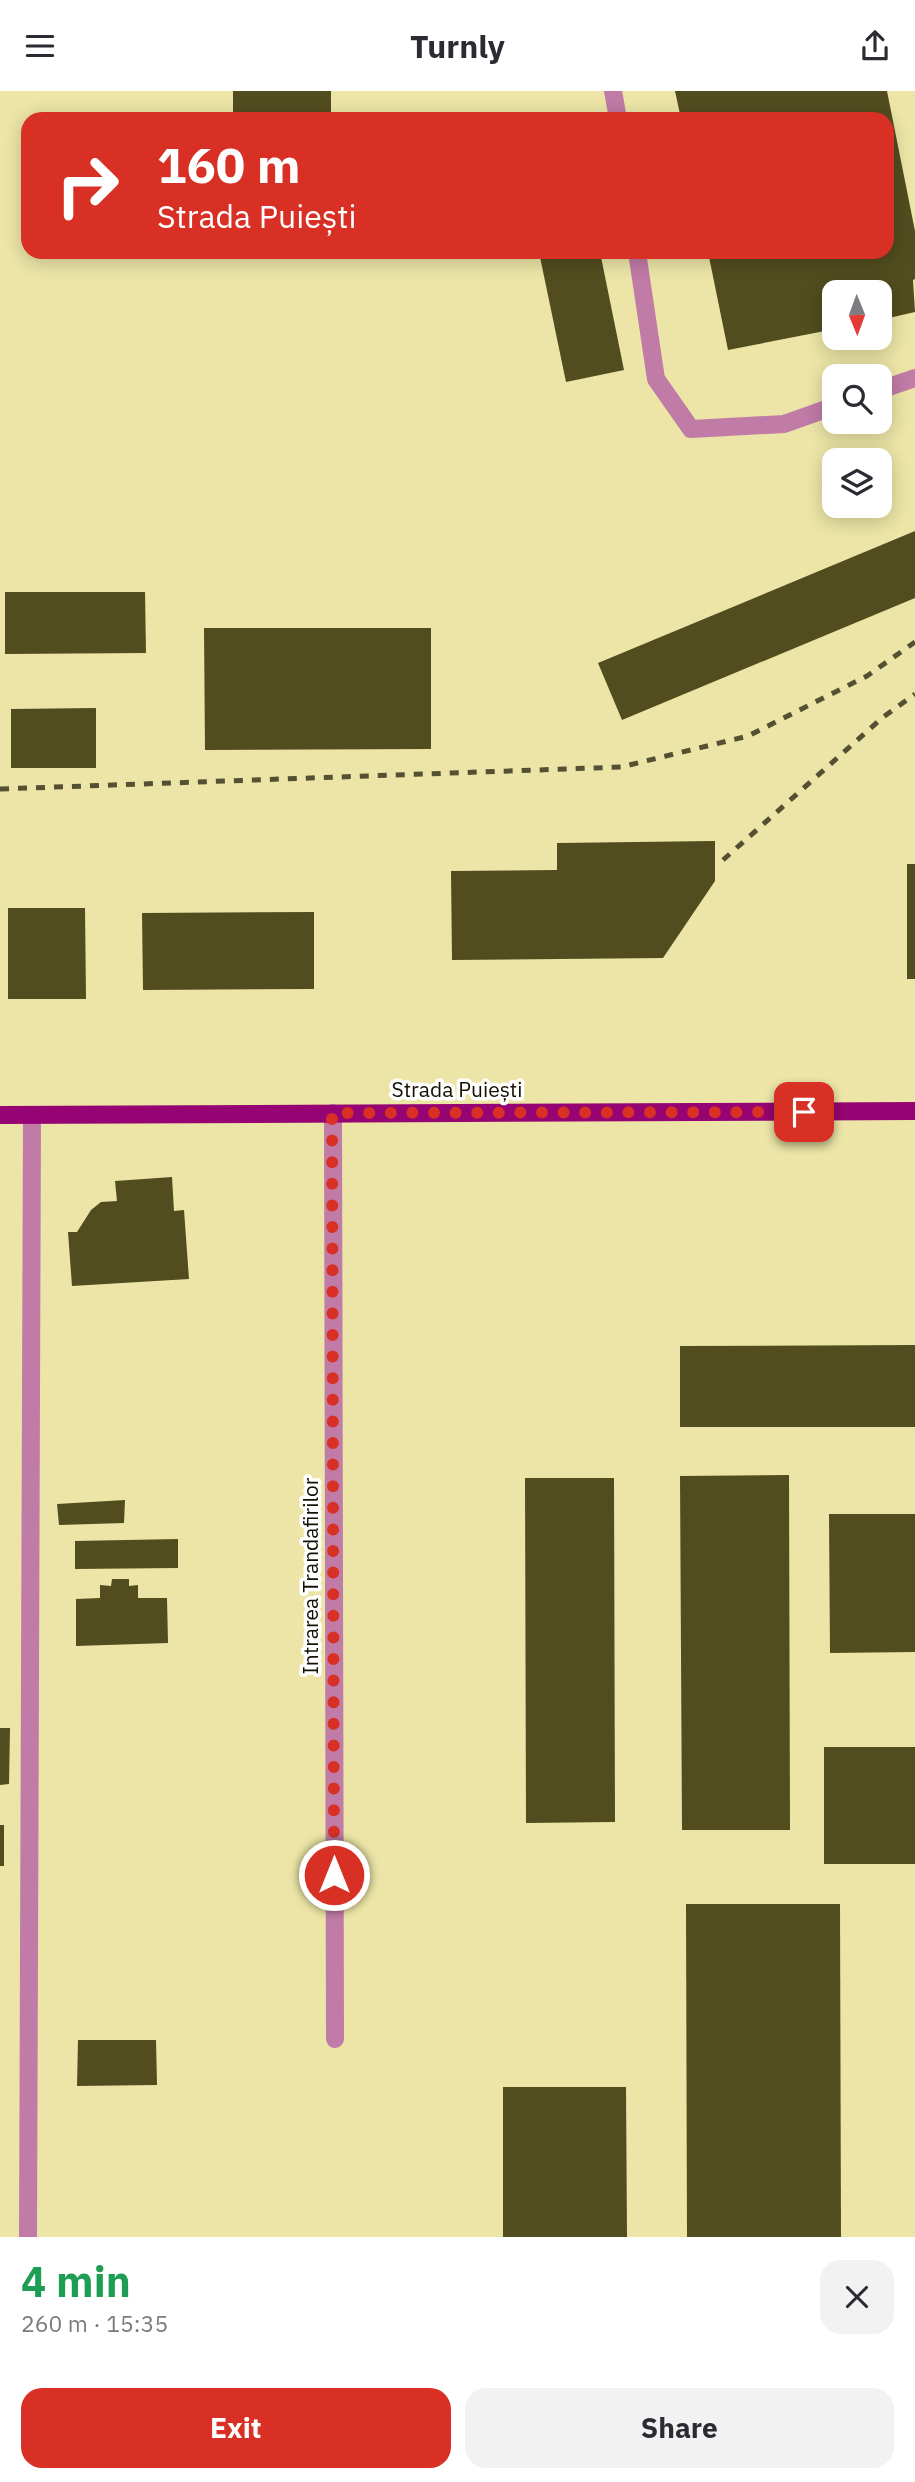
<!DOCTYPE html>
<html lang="en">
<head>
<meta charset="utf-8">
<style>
  :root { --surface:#fff; --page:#f2f2f3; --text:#2b2b33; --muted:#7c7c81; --accent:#d93025 }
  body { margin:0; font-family:"IBM Plex Sans",sans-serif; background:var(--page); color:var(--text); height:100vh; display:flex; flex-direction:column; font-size:26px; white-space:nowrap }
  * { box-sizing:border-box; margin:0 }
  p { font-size:23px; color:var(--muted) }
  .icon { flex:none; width:38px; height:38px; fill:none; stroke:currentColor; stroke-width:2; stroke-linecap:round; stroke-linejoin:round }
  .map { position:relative; height:2146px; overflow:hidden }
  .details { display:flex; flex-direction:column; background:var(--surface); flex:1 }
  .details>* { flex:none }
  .hud { position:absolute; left:21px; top:21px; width:873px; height:147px; border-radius:21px; box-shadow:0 4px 18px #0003; background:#d93025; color:#fff; overflow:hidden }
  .needle { width:46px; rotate:179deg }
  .buttons { position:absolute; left:822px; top:189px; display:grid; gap:14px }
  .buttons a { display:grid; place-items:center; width:70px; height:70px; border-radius:14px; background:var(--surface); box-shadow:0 4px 18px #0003; font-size:35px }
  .pin { position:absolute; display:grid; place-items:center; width:60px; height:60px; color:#fff; margin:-30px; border-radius:14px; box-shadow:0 4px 10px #0006 }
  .me { position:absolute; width:77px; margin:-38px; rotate:0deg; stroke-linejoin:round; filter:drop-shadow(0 0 5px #0008) }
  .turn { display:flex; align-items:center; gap:24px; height:147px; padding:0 21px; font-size:32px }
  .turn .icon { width:91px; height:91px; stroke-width:2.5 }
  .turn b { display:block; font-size:49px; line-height:60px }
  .round { display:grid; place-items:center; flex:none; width:74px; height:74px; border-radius:21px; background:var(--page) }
  .summary { display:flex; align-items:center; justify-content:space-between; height:119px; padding:0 21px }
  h1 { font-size:42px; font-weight:700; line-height:52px; color:#1e9e55 }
  .cta { display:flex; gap:14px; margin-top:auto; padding:14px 21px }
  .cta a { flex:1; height:80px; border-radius:21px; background:var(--accent); color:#fff; font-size:28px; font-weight:700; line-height:80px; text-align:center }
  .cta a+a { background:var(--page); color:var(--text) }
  header { display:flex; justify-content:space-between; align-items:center; height:91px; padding:0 21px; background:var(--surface); font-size:32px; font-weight:700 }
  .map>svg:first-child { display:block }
</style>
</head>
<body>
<header><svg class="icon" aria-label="menu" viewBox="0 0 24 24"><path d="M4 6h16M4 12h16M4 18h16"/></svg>Turnly<svg class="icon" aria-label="share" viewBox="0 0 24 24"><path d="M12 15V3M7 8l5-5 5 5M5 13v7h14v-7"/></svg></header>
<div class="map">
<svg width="915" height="2146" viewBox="0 0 915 2146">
  <rect width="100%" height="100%" fill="#ece5a7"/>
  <!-- building -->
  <g fill="#524d1e">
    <rect x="233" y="0" width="98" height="28"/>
    <polygon points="675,0 887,0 915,140 915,188 913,189 915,221 880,229 880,201 835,201 835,238 728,259 708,161 887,161 887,28 681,28"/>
    <polygon points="539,161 600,161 624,279 566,291"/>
    <polygon points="915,440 915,507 622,629 598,572"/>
    <polygon points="5,501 145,501 146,562 5,563"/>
    <polygon points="204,537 431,537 431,658 205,659"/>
    <polygon points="96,617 96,677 11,677 11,618"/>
    <polygon points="715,750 715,790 663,867 452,869 451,780 557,779 557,752"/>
    <rect x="907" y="773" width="8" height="115"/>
    <polygon points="8,817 85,817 86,908 8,908"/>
    <polygon points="314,821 314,898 143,899 142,822"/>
    <polygon points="172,1086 174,1120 184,1119 189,1188 72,1195 68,1141 77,1141 91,1119 101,1111 117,1110 115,1090"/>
    <polygon points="915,1254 915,1336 680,1336 680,1255"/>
    <polygon points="789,1384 790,1739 682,1739 680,1385"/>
    <polygon points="525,1387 614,1387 615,1731 526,1732"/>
    <polygon points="125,1409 124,1432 59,1434 57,1413"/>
    <polygon points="829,1423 915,1423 915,1561 830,1562"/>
    <polygon points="178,1448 178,1477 75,1478 75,1450"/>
    <polygon points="112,1488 129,1488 129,1495 138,1494 138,1507 167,1507 168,1552 76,1555 76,1508 100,1507 100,1494 111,1495"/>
    <polygon points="0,1637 10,1637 9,1693 0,1694"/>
    <rect x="824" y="1656" width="91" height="117"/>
    <rect x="0" y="1734" width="4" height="41"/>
    <polygon points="686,1813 840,1813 841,2146 687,2146"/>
    <polygon points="78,1949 156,1949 157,1994 77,1995"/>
    <polygon points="503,1996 626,1996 627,2146 503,2146"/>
  </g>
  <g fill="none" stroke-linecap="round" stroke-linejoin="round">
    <!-- minor -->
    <g stroke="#c07ba6" stroke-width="18">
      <polyline points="613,0 618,28"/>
      <polyline points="637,161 656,288 691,338 784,333 835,315"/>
      <polyline points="880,299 915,287"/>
      <polyline points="333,1022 335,1948"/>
      <polyline points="28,2146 32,1024"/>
    </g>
    <!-- major -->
    <polyline stroke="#960372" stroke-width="18" points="0,1024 915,1020"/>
    <!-- rail -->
    <g stroke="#545032" stroke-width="5" stroke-dasharray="9 9" stroke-linecap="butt">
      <polyline points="0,698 621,676 748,645 867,585 915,551"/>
      <polyline points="723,769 882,627 915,603"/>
    </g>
  </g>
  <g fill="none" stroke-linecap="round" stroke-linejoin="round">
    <!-- route -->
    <polyline stroke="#d93025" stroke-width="12" stroke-dasharray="0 21.6" points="334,1784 332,1022 804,1021"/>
  </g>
  <g text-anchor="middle" stroke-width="7" stroke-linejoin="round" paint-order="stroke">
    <!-- street labels -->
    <g font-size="21" fill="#141100" stroke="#fff">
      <text x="457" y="1006">Strada Puiești</text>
      <text transform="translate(311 1485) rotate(-90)" y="7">Intrarea Trandafirilor</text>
    </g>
  </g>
</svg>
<div class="buttons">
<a><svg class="needle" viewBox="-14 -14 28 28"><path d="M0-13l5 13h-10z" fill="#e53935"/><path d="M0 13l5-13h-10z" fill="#7c7c81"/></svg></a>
<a><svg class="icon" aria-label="search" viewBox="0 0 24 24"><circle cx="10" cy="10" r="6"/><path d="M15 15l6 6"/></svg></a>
<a><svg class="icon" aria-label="layers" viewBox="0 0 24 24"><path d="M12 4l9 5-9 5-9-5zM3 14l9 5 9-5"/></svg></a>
</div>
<div class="pin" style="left:804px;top:1021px;background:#d93025"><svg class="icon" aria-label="arrive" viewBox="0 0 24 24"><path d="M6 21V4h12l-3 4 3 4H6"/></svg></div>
<svg class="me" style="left:334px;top:1784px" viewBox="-20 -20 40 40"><circle r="17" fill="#d93025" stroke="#fff" stroke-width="3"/><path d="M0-11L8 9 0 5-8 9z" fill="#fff"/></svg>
<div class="hud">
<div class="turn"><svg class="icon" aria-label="right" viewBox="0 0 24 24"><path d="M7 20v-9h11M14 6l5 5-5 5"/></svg><div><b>160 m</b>Strada Puiești</div></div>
</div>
</div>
<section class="details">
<div class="summary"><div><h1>4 min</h1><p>260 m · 15:35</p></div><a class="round"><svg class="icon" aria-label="close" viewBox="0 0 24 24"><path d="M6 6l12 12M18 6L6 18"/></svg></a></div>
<div class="cta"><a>Exit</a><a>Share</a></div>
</section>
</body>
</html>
